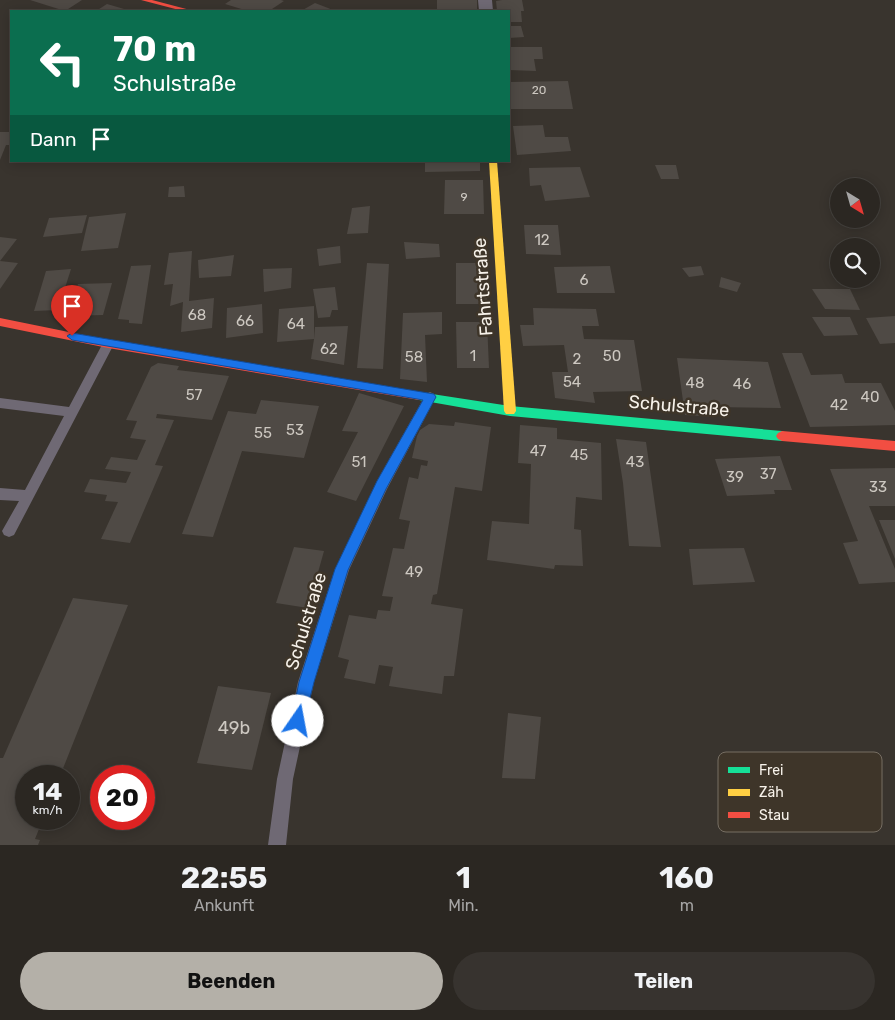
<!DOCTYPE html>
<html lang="de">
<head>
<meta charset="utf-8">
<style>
  :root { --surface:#2b2722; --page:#37332f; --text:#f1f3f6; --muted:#a6a5a5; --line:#474440; --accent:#b4b0a8 }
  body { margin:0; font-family:Rubik,sans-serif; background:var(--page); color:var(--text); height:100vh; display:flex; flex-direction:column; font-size:19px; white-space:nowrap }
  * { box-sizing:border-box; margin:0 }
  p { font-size:16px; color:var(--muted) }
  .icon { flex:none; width:28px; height:28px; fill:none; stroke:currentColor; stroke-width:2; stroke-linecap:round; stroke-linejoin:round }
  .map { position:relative; height:845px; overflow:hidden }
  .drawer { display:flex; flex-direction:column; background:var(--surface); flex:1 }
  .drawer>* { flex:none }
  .hud { position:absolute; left:10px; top:10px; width:500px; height:152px; border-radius:0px; box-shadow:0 2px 12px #0003,0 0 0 1px var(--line); background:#0b6e4f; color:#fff; overflow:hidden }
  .needle { width:32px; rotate:143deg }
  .tools { position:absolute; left:830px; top:178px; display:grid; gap:10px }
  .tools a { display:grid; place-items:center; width:50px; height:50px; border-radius:50%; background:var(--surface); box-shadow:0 2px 12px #0003,0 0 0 1px var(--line); font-size:25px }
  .speed { position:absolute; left:15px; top:765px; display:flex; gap:10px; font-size:25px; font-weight:700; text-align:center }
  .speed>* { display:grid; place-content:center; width:65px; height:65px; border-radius:50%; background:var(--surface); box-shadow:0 2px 12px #0003,0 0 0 1px var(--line); line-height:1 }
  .speed small { font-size:12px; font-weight:400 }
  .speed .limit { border:8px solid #d22; background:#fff; color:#111 }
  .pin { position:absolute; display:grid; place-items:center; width:42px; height:42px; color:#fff; margin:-51px -21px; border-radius:50% 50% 50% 0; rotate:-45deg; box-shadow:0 0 5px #0007 }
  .pin .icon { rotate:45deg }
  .me { position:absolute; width:55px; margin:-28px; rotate:12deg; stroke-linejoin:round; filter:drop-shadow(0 0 4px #0008) }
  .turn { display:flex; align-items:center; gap:18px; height:105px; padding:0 20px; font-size:22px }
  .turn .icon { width:65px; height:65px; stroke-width:2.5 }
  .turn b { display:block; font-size:35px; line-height:42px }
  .then { display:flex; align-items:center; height:48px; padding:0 20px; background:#0003; gap:10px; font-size:19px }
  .eta { display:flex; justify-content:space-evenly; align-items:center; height:85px; text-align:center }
  .eta b { font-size:30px; font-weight:700; line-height:35px }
  .cta { display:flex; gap:10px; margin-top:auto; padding:10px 20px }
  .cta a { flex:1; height:58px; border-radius:30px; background:var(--accent); color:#111; font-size:20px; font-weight:700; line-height:58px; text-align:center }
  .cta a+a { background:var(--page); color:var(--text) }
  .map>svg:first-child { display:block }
</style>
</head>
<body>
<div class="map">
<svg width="895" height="845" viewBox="0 0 895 845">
  <rect width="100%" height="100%" fill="#39342e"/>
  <!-- building -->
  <g fill="#4f4a45">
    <polygon points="30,0 82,0 65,11"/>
    <polygon points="231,0 281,0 284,1 269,11 248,11 225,4"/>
    <rect x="437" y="0" width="40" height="11"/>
    <polygon points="502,0 522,0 524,11 521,11 522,22 509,22 509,11 497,11 496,1"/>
    <polygon points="315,3 328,8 335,11 301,11"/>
    <polygon points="107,4 131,11 96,11"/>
    <polygon points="509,26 521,26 524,37 509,38"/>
    <polygon points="509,47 542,47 543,59 534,59 536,71 509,70"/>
    <polygon points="568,81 573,109 511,109 509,82"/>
    <polygon points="543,125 545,137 568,137 571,151 517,155 513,126"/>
    <polygon points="0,132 11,132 11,145 6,145 0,160"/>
    <polygon points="425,161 480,161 480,171 425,172"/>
    <polygon points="655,165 676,165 679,179 661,179"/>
    <polygon points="580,167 590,197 545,201 541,185 530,186 529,168"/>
    <polygon points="445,180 483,180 484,214 444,214"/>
    <polygon points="184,186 185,197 168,197 169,187"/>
    <polygon points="370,206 368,233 347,234 352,208"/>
    <polygon points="126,213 118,248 81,251 89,217"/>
    <polygon points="87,215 82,233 43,237 49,218"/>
    <polygon points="524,225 558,225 561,255 526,254"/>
    <polygon points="0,237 17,239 0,261 18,263 0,289"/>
    <polygon points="404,242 439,244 440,257 406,259"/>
    <polygon points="340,246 341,263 319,266 317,249"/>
    <polygon points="192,251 189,301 214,298 212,328 181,332 183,302 170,306 173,284 164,285 169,253"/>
    <polygon points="234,255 231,276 199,278 198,260"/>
    <polygon points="367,263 389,264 383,369 357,368"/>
    <polygon points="456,263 486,263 487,304 456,304"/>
    <polygon points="151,265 142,324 129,323 129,320 118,319 131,266"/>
    <polygon points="610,266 615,293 557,293 554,267"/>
    <polygon points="701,266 704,275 689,277 682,268"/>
    <polygon points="292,268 291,288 264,292 263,269"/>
    <polygon points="71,269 58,310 34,311 46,271"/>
    <polygon points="721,277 741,283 737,292 719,287"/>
    <polygon points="112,283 103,315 66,316 78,284"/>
    <polygon points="335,287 338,310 332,310 330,317 318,318 313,289"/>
    <polygon points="812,289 850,289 860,310 825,309"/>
    <polygon points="262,304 263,333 226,338 227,308"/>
    <polygon points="314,306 314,339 315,327 348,326 344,365 311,359 314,339 277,342 279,309"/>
    <polygon points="533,308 596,309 599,326 582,326 584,339 634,340 642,391 593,392 595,403 555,398 552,372 568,372 564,345 523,346 520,325 534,325"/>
    <polygon points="442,312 442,334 425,335 427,382 400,379 403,313"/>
    <polygon points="895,316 895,343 880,344 866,318"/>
    <polygon points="812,317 850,317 858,335 824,336"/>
    <polygon points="456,322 487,322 489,368 457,368"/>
    <polygon points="782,353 802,353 811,375 842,374 845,383 881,383 895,411 895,425 810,427"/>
    <polygon points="677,358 768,362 781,408 713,407 714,417 685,415"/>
    <polygon points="158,363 179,366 177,370 229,376 212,420 157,414 156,418 174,420 155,465 163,466 130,543 101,539 118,502 105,501 107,495 84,492 90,479 126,483 131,472 105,469 111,457 137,460 146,440 130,438 137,421 126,420 151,367"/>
    <polygon points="359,393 404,406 356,501 327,492 358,432 342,431"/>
    <polygon points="261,400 319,406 304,458 242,451 213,537 182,534 228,411 256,414"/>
    <polygon points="455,422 491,427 482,491 455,487 437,594 433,595 431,604 463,609 454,676 444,676 442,694 389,686 393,667 379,665 375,684 344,678 349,660 338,657 349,615 376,619 378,610 390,611 393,597 382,596 393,548 404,549 410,521 399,519 409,477 418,479 421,465 427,466 428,461 412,458 417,436 420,430 429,424 454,426"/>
    <polygon points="520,425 557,428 557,439 601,443 602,500 576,497 574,529 581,530 583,566 555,565 554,569 487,560 492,521 529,524 531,464 518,463"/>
    <polygon points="616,439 646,442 661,547 629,546 623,483"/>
    <polygon points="780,456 792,490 774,490 775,494 727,496 715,459"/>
    <polygon points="895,468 895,506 869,506 895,569 895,582 859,584 843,543 858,541 830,469"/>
    <polygon points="879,520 895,520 895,559"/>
    <polygon points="294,547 324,551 308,608 276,603"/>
    <polygon points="744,548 755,582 693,585 689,549"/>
    <polygon points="73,598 128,605 60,776 26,776 26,819 43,819 35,839 40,840 38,845 0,845 0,758 3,758"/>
    <polygon points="218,686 271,693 252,770 197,763"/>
    <polygon points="508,713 541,717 535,779 502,778"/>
  </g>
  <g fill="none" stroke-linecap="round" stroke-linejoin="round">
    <!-- lane -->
    <g fill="#6f6974" fill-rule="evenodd">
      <polygon points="108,340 114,344 14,535 9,537 4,535 2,531 19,501 0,500 0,488 25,490 64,416 0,408 0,398 69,407 104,341"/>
      <polygon points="430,392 434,394 436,397 387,489 349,570 314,682 293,779 286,845 268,845 277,779 298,682 335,569 377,481 426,394"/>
    </g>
    <!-- street -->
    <polygon fill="#6f6974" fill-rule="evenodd" points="478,0 492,0 493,11 479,11"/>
    <!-- fast -->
    <polygon fill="#16e098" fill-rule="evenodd" points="419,392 510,406 782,431 786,433 788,436 786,439 782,441 510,416 419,400 415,399 414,396 415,393"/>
    <!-- slow -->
    <polygon fill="#ffcf43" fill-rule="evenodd" points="489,161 497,161 516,411 514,414 506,414 504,411"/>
    <!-- jam -->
    <g fill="#f24e42" fill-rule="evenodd">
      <polygon points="141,0 152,0 194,11 183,11"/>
      <polygon points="0,318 108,340 419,392 423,393 424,396 423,399 419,400 108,348 0,326"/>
      <polygon points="782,431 895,441 895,451 782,441 778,439 776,436 778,433"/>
    </g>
  </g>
  <!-- route -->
  <polygon fill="#1a73e8" stroke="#114b97" points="72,333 434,394 436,397 386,489 348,570 314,682 303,726 298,728 293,726 291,721 299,682 335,569 377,481 423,400 72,340 67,336"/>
  <g text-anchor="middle" stroke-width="5" stroke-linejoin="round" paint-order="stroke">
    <!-- far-number labels -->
    <g font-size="12" fill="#cdc8c1">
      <text x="539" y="94">20</text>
      <text x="464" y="201">9</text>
    </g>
    <!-- number labels -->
    <g font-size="15" fill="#cdc8c1">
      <text x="542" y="245">12</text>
      <text x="584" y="285">6</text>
      <text x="197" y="320">68</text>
      <text x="245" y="326">66</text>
      <text x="296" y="329">64</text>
      <text x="329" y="354">62</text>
      <text x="473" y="361">1</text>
      <text x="612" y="361">50</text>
      <text x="414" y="362">58</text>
      <text x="577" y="364">2</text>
      <text x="572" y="387">54</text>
      <text x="695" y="388">48</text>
      <text x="742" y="389">46</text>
      <text x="194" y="400">57</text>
      <text x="870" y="402">40</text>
      <text x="839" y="410">42</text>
      <text x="295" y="435">53</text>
      <text x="263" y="438">55</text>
      <text x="538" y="456">47</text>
      <text x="579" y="460">45</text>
      <text x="359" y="467">51</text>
      <text x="635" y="467">43</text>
      <text x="768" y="479">37</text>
      <text x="735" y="482">39</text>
      <text x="878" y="492">33</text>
      <text x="414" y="577">49</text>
    </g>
    <!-- street labels -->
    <g font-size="18" fill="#f7f2ea" stroke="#3e3529">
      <text transform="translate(483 287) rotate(-94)" y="6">Fahrtstraße</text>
      <text transform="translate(679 406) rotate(5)" y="6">Schulstraße</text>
      <text transform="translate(306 621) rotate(-73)" y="6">Schulstraße</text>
    </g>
    <!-- near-number labels -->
    <g font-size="18" fill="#cdc8c1">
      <text x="234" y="734">49b</text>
    </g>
  </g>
  <!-- legend -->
  <rect x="718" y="752" width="164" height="80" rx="8" fill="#3e3529" stroke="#766e63" stroke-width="1"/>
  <rect x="728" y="767" width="22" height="6" fill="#16e098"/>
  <rect x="728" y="789" width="22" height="7" fill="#ffcf43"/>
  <rect x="728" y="812" width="22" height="6" fill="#f24e42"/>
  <g font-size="14" fill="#f7f2ea">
    <text x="759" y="775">Frei</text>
    <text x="759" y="797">Zäh</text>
    <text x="759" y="820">Stau</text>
  </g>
</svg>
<div class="tools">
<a><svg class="needle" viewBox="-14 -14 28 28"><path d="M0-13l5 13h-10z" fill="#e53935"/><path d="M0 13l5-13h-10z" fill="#a6a5a5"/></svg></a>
<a><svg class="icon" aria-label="search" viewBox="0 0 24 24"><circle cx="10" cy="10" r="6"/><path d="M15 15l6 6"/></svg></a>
</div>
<div class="speed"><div>14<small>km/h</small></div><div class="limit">20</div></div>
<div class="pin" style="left:72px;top:336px;background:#d93025"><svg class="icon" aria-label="arrive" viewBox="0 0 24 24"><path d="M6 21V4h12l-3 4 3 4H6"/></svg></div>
<svg class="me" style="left:298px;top:721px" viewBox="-20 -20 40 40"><circle r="19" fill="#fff"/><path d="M0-13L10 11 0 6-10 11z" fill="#1a73e8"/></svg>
<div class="hud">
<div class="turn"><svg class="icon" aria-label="left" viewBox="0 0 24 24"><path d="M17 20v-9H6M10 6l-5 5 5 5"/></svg><div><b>70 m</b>Schulstraße</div></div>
<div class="then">Dann<svg class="icon" aria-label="arrive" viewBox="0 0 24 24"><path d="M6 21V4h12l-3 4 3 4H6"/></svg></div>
</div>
</div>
<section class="drawer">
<div class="eta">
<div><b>22:55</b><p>Ankunft</p></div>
<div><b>1</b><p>Min.</p></div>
<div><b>160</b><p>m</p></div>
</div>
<div class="cta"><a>Beenden</a><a>Teilen</a></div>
</section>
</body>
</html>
